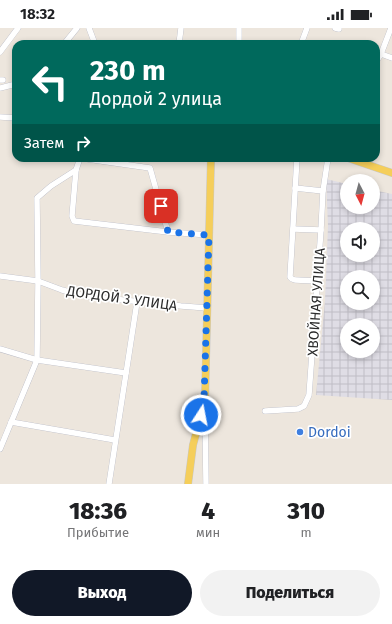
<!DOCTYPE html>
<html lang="ru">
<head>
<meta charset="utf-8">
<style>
  :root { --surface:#fff; --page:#f2f2f2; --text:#202124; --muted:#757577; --accent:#111827 }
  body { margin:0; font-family:"Fira Sans",sans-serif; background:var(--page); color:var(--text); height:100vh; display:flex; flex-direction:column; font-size:15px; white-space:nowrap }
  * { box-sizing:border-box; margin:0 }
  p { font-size:13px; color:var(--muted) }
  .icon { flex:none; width:22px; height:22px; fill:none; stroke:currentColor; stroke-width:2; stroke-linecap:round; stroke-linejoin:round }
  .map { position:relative; height:456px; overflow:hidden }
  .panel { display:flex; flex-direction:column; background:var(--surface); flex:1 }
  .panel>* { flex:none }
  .banner { position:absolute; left:12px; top:12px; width:368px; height:122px; border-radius:12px; box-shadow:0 2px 6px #0003; background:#00695c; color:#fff; overflow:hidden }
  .needle { width:26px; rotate:174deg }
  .buttons { position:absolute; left:340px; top:146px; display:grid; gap:8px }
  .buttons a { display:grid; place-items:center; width:40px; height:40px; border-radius:50%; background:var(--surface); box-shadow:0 2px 6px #0003; font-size:20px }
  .pin { position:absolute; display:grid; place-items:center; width:34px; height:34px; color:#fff; margin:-17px; border-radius:8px; box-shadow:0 2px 6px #0006 }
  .me { position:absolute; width:44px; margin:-22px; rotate:11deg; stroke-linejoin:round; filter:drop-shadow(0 0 3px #0008) }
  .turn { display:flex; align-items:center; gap:14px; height:84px; padding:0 12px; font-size:18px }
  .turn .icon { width:52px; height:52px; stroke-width:2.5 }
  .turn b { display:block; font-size:28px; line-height:34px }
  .then { display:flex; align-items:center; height:38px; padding:0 12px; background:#0003; gap:8px; font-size:15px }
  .eta { display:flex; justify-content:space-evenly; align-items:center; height:68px; text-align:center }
  .eta b { font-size:24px; font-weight:800; line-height:28px }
  .cta { display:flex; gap:8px; margin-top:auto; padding:8px 12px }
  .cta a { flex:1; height:46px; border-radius:24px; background:var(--accent); color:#fff; font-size:16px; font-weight:800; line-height:46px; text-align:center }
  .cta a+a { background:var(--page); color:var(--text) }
  .status { display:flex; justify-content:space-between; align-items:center; height:28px; padding:0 20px; background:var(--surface); direction:ltr }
  .status svg { height:11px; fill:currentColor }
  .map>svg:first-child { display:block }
</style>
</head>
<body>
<div class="status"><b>18:32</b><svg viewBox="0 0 49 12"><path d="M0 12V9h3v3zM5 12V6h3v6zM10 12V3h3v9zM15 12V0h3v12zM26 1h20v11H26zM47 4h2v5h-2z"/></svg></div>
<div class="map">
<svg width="392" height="456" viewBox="0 0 392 456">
  <defs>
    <pattern id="industrial-grid" width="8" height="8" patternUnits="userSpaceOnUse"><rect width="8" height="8" fill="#dfdde5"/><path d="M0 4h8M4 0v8" fill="none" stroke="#c0bec5"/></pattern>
  </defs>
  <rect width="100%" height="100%" fill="#ede6dd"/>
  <!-- industrial -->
  <path fill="url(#industrial-grid)" fill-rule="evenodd" d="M326,151l21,5v23h26v-17l19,4v206l-76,-5 9,-94 3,-75zM347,201h26v26h-26zM347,249h26v26h-26zM347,297h26v26h-26z"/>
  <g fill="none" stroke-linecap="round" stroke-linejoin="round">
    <!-- minor casing -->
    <g stroke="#b1b3bf" stroke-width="6">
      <g id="minor">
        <polyline points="89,0 95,16"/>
        <polyline points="335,0 339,1 339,0"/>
        <polyline points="64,16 77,0"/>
        <polyline points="179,16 181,0"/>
        <polyline points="239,16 239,0"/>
        <polyline points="301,16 307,0"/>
        <polyline points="0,24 18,0"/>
        <polyline points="381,26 392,30"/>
        <polyline points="376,34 381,26 391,0"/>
        <polyline points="0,52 3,52"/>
        <polyline points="0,60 16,56"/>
        <polyline points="0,89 16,90"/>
        <polyline points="80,130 150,140 168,204"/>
        <polyline points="297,130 290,249 292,251 295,252 318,253"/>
        <polyline points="76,142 72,188 74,193 168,204 209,207"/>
        <polyline points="295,160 323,163"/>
        <polyline points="293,201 321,202"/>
        <polyline points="0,248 38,253 62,262 84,268 181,278 207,280"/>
        <polyline points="0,321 37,332 126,345"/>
        <polyline points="205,380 206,456"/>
        <polyline points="265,383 298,381 304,378 309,367 321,202 323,163 328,130"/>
        <polyline points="11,394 115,412"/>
        <polyline points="0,421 37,332 38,253 37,170 51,158 76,142 80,130"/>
        <polyline points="109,456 137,274"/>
      </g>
    </g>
    <!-- major casing -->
    <g stroke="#c8c8c8" stroke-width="8">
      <g id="major">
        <polyline points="348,130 392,145"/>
        <polyline points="188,456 193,417 205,372 211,130"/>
      </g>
    </g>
    <!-- minor -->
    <use href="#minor" stroke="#fff" stroke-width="5.5"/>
    <!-- major -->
    <use href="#major" stroke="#f5ce5a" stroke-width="7"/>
  </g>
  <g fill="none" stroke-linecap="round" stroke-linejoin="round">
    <!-- route -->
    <polyline stroke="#1a73e8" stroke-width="7" stroke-dasharray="0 12.6" points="161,178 168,204 209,207 204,372 201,387"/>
  </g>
  <!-- markers -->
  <circle fill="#3f7fe0" stroke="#fff" stroke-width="1.5" cx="300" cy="404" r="4"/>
  <g text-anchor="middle" stroke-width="3.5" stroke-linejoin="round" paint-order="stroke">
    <!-- street labels -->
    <g font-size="14" fill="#2b2b2b" stroke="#fff">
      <text transform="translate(122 270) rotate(8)" y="5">ДОРДОЙ 3 УЛИЦА</text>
      <text transform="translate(316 274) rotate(-86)" y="5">ХВОЙНАЯ УЛИЦА</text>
    </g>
    <!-- shop labels -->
    <g font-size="14" fill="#366cbe" stroke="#fff" text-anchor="start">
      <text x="308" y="409">Dordoi</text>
    </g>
  </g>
</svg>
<div class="buttons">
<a><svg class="needle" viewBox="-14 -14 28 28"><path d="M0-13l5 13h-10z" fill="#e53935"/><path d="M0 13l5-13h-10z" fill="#757577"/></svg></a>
<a><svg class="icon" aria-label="sound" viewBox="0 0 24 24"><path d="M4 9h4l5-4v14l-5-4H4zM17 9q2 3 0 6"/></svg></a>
<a><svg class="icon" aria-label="search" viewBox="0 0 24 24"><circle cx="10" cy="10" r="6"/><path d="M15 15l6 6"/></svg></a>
<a><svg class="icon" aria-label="layers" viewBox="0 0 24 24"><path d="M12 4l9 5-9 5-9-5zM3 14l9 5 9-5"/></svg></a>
</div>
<div class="pin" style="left:161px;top:178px;background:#d93025"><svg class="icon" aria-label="arrive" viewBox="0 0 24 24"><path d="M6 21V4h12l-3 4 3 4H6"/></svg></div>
<svg class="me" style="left:201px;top:387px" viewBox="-20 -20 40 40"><circle r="17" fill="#1a73e8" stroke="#fff" stroke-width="3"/><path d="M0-11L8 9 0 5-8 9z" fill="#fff"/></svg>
<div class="banner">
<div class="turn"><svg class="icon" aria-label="left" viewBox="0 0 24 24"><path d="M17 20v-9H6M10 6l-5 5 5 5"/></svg><div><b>230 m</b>Дордой 2 улица</div></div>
<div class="then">Затем<svg class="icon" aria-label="right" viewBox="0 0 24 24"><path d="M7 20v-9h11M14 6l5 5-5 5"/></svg></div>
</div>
</div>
<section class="panel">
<div class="eta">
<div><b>18:36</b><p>Прибытие</p></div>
<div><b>4</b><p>мин</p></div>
<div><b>310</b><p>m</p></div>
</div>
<div class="cta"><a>Выход</a><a>Поделиться</a></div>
</section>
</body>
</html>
